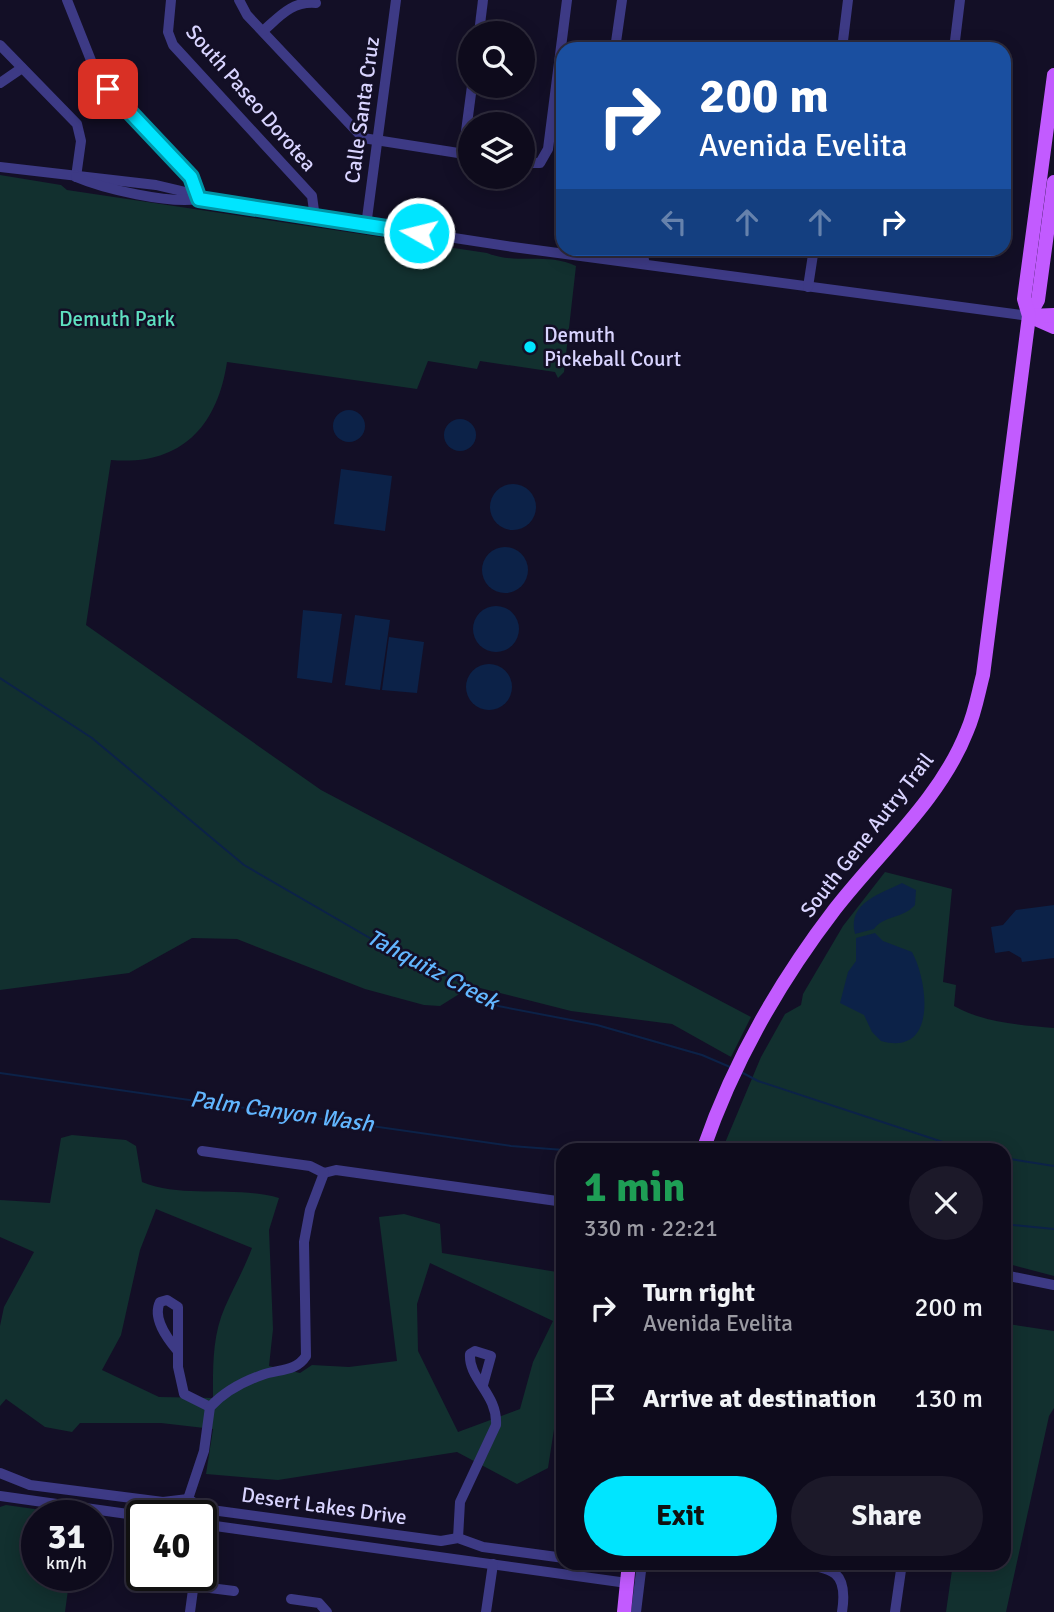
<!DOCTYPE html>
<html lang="en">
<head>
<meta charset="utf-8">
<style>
  :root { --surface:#0e0b1c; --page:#1c1929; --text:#f1f3f6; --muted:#9b9ba3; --line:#2e2b3b; --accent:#00e5ff }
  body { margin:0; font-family:Signika,sans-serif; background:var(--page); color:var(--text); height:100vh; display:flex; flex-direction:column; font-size:26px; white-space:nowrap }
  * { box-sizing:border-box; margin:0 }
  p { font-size:23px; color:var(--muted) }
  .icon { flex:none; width:38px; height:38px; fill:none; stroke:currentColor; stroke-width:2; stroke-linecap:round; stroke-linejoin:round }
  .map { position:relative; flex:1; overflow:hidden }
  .details { position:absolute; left:556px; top:1143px; width:455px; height:427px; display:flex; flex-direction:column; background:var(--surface); border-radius:21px; box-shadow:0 4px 18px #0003,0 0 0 2px var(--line) }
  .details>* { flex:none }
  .hud { position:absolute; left:556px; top:42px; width:455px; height:214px; border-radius:21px; box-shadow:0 4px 18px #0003,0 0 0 2px var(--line); background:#1a4fa0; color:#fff; overflow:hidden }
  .tools { position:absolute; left:458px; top:21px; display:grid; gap:14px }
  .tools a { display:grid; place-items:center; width:77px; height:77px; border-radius:50%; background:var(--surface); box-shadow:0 4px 18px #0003,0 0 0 2px var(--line); font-size:35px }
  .speed { position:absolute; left:21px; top:1500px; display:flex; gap:14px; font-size:35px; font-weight:700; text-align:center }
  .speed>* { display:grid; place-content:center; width:91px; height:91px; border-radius:50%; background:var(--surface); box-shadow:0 4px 18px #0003,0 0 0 2px var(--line); line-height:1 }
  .speed small { font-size:18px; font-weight:400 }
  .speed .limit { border:4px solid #111; border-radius:10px; background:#fff; color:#111 }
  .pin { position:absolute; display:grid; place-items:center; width:60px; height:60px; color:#fff; margin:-30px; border-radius:14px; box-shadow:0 4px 10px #0006 }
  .me { position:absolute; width:77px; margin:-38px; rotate:278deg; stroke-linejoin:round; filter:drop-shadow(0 0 5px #0008) }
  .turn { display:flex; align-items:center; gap:24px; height:147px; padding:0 28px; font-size:32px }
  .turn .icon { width:91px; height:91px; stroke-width:2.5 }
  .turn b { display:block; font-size:49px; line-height:60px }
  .lanes { display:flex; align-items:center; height:66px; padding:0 28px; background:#0003; justify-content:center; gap:35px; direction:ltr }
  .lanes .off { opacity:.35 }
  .round { display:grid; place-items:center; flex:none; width:74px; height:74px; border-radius:37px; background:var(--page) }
  .summary { display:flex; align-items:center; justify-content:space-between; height:119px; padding:0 28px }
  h1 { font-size:42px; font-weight:800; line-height:52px; color:#1e9e55 }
  .primary-button { display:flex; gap:14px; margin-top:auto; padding:14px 28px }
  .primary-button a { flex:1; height:80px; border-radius:42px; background:var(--accent); color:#111; font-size:28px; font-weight:800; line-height:80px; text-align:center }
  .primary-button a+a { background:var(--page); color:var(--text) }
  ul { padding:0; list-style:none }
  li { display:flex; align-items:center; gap:21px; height:91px; padding:0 28px }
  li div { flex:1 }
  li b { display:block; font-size:26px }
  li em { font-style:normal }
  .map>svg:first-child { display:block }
</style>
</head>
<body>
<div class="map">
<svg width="1054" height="1612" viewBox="0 0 1054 1612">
  <rect width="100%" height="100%" fill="#130f26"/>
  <!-- green -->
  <g fill="#12302f" fill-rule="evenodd">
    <path d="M0,175l61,10 6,5 420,63c29,12 61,-1 89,13l-12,106 -6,6 -3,-6 -75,-11 -3,8 -49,-8 -11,28 -190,-27c-10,66 -47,104 -116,98l-25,165 235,165 430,227 -20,40 -59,-33 -101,-13 -99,-25 -32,20 -16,-1 -59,-16 -128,-50 -45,-1 -63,35 -129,17z"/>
    <path d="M885,872l67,17 -9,93 13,3 -2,21c31,17 66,19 100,22v248l-49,-13 -1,-113h-282l39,-93 24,-43 16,-9 2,-11 40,-68z"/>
    <path d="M72,1135l54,5 10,6 6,36c43,17 90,3 137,16l-10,32 4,99 -4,37 31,7 12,-8 37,2 48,-6 -18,-144 25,-3 36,10 2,29 121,20v98l-15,97 -31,16 -60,-32 -179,28 -72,-6 7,-45 -52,-6h-81l-8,9 -27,-5 -39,-28 -6,7v-80l4,-19 30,-55 -34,-15v-37l50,3 11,-65zM156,1209l96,39c-8,21 -18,39 -27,59 -13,29 -12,61 -12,91l-54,-1 -57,-27 19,-35 19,-85zM430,1263l123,58 -20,41 -13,47 -62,23 -40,-81 -1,-47z"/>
    <polygon points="1008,1324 1054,1331 1054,1408 1049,1416 1006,1612 946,1612 953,1563 1004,1563 1004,1326"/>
    <polygon points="6,1505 77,1515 37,1516 37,1575 70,1575 65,1612 0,1612 0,1507"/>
  </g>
  <!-- water -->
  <g fill="#0c2248">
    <circle cx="349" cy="426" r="16"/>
    <circle cx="460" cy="435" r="16"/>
    <polygon points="341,469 392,476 385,531 334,524"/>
    <circle cx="513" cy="507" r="23"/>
    <circle cx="505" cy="570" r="23"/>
    <circle cx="496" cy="629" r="23"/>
    <polygon points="303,610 342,614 332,683 297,678"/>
    <polygon points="355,615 390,620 380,690 345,685"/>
    <polygon points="389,637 424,642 417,693 382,690"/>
    <circle cx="489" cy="687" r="23"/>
    <path d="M902,883l14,7 -1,15c-11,13 -32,11 -41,24l-19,5c-8,-32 26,-40 47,-51z"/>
    <polygon points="1054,905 1054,958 1022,962 1021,958 1009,951 995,953 991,927 1003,925 1016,910"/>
    <path d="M875,933l8,8 29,11c16,29 26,105 -31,89l-9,-9 -8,-17 -24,-12 8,-31 8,-11v-23z"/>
  </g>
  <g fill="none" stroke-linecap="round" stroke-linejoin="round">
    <!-- stream -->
    <g stroke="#0c2248" stroke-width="2">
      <polyline points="0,678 92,738 244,865 406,959 456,980 498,1006 597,1025 702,1055 730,1067"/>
      <polyline points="741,1072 758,1081 967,1150"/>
      <polyline points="0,1073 511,1146 564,1150"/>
      <polyline points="1004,1158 1054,1166"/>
      <polyline points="1004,1224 1054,1229"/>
    </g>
    <!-- minor -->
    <g stroke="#3d3a85" stroke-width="10">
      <polyline points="67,0 96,73 191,177 199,199"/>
      <polyline points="171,0 168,32 173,45 312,196 315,218"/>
      <polyline points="239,0 247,15 363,138 471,155"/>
      <path d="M263,31c17,-15 29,-30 53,-28"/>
      <polyline points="479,33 483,0"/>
      <polyline points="0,45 77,124 81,141 76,177"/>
      <polyline points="615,49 622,0"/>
      <polyline points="842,49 848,0"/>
      <polyline points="954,49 960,0"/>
      <polyline points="0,83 22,68"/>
      <polyline points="463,154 472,86"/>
      <polyline points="523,163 540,163 548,149 567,0"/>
      <polyline points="0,167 156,185 190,193 199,199"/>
      <path d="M76,177c28,12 93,27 123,22l314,48 516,69"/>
      <polyline points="366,226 396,0"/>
      <polyline points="603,248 644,260"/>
      <polyline points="808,287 814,248"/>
      <polyline points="202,1151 310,1166 324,1173 336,1170 564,1202"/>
      <polyline points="1004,1275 1054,1285"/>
      <path d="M177,1350c-10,-12 -25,-32 -17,-48l7,-2 11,7v60l6,27 26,13"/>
      <polyline points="0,1473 30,1485 163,1502 188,1499 204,1509 441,1541 458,1538 483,1547 564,1558"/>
      <polyline points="0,1496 142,1516"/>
      <path d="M188,1499l16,-48 6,-44c15,-16 32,-25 52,-32 16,-6 34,-3 44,-19l-2,-114 6,-32 14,-37"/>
      <polyline points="201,1524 627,1583"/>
      <path d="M458,1538l2,-36 36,-77c2,-31 -28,-46 -26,-71l5,-3 16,5 -8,29"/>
      <path d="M793,1563c37,5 56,5 49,49"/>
      <polyline points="194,1586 234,1591"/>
      <polyline points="291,1599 319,1603 327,1612"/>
      <polyline points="190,1612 195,1575"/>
      <polyline points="486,1612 493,1564"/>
      <polyline points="636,1612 642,1563"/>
      <polyline points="895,1612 902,1563"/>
    </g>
    <!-- major -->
    <g stroke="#c25bff" stroke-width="14">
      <polyline points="1029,316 1038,300 1054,182"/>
      <polyline points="1029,316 1054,327"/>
      <polyline points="1029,316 1054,315"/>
      <path d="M703,1150c30,-87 76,-168 132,-241 44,-57 105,-109 132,-178 8,-18 11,-37 16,-56l46,-359 -5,-17 30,-224"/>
      <polyline points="624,1612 629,1563"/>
    </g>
  </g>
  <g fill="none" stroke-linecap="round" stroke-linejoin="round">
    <!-- route casing -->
    <g stroke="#0095a6" stroke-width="18">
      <polyline id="route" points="108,89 191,177 199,199 419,233"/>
    </g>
    <!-- route -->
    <use href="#route" stroke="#00e5ff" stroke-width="12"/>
  </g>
  <!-- markers -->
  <circle fill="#00e5ff" stroke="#130f26" stroke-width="2.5" cx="530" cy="347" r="7"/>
  <g text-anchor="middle" stroke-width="5" stroke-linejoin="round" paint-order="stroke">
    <!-- street labels -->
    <g font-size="21" fill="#d9d4ff" stroke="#130f26">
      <text transform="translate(251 98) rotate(49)" y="7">South Paseo Dorotea</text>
      <text transform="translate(362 110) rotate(-82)" y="7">Calle Santa Cruz</text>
      <text transform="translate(867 835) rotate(-52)" y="7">South Gene Autry Trail</text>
      <text transform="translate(324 1506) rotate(8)" y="7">Desert Lakes Drive</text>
    </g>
    <!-- park labels -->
    <g font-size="21" fill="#5fe0c0" stroke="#130f26">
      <text x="117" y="326">Demuth Park</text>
    </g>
    <!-- poi labels -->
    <g font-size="21" fill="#d9d4ff" stroke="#130f26" text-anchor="start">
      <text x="544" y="342">Demuth<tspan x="544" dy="24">Pickeball Court</tspan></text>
    </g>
    <!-- water labels -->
    <g font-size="23" font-style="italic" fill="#62b6ff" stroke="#130f26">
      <text transform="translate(433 969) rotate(28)" y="8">Tahquitz Creek</text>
      <text transform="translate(282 1111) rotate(8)" y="8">Palm Canyon Wash</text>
    </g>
  </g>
</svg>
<div class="tools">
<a><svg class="icon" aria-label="search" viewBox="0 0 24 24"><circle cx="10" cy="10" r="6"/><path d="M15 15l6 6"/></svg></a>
<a><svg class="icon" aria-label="layers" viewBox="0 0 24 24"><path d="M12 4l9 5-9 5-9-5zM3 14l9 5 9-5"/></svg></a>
</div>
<div class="speed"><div>31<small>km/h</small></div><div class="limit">40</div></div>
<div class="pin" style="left:108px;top:89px;background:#d93025"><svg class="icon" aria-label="arrive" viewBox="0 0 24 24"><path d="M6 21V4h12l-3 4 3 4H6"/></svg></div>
<svg class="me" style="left:419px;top:233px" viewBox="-20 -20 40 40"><circle r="17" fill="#00e5ff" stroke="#fff" stroke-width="3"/><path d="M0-11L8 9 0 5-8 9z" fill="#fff"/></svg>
<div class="hud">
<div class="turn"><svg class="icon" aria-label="right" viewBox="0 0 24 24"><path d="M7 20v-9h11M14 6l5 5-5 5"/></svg><div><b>200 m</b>Avenida Evelita</div></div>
<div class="lanes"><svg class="icon off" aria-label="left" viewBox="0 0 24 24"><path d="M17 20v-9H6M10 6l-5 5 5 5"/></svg><svg class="icon off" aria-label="ahead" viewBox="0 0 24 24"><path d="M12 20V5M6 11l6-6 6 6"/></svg><svg class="icon off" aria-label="ahead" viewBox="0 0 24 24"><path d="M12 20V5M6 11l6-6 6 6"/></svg><svg class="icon" aria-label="right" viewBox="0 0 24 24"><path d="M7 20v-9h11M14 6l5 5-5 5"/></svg></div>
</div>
<section class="details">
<div class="summary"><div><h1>1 min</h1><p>330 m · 22:21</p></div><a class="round"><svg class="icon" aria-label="close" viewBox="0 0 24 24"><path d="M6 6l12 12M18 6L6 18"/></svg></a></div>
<ul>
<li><svg class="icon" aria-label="right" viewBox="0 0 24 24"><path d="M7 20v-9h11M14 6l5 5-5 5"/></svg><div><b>Turn right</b><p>Avenida Evelita</p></div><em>200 m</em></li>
<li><svg class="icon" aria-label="arrive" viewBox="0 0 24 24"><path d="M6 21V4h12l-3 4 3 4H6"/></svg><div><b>Arrive at destination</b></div><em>130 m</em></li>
</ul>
<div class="primary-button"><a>Exit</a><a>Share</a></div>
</section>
</div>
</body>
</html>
